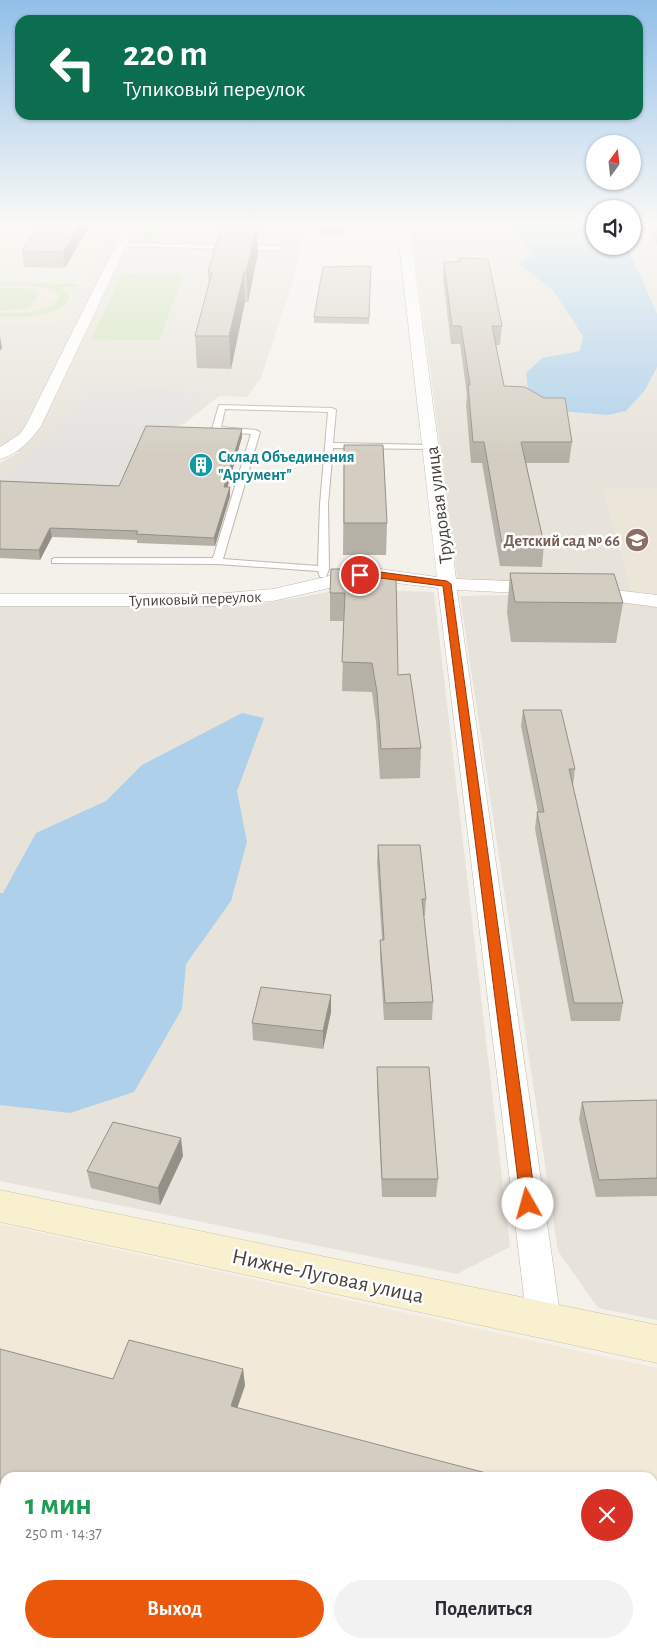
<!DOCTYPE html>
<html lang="ru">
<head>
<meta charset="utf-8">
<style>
  :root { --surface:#fff; --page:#f2f2f3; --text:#2b2b33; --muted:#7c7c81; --accent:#ea580c }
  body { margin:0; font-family:"Alegreya Sans",sans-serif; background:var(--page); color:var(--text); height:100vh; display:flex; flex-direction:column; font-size:19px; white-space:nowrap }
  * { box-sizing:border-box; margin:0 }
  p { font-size:16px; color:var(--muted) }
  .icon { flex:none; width:28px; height:28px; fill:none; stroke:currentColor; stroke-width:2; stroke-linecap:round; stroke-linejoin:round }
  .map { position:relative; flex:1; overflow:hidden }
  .panel { position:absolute; left:0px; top:1472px; width:658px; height:176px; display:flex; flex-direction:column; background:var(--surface); border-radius:15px 15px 0 0; box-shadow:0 1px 4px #0004 }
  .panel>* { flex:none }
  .banner { position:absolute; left:15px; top:15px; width:628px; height:105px; border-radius:15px; box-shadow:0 1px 4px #0004; background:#0b6e4f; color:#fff; overflow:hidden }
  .needle { width:32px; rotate:15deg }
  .buttons { position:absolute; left:586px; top:135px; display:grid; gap:10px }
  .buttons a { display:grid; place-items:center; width:55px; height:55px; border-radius:50%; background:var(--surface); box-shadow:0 1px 4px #0004; font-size:25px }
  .pin { position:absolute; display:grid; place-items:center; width:42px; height:42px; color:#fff; margin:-21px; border:2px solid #fff; border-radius:50%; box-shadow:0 1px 5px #0007 }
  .me { position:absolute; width:55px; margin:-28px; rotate:353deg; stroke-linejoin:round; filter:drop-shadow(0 0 4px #0008) }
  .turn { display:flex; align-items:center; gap:18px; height:105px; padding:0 25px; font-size:22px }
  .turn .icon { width:65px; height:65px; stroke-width:2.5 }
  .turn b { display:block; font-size:35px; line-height:42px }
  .round { display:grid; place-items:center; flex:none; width:52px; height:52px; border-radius:26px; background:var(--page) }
  .head { display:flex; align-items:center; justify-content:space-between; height:85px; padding:0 25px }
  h1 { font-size:30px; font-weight:700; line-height:38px; color:#1e9e55 }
  .action { display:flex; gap:10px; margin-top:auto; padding:10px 25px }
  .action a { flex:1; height:58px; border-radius:30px; background:var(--accent); color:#fff; font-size:20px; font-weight:700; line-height:58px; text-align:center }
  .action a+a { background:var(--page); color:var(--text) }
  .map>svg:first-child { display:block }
</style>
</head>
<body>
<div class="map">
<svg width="657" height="1648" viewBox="0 0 657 1648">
  <rect width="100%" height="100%" fill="#f4f1eb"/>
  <!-- residential -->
  <g fill="#e7e3da">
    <polygon points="112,224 305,224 297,268 261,378 247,397 219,396 184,424 145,434 116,490 0,483 0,463 20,452 0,452 0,321 58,322"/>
    <polygon points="411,224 595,224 595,246 632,246 633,224 657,224 657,488 604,489 632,592 548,584 458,584"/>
    <polygon points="346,589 434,592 510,1247 457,1274 0,1181 0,604 250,606"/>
    <polygon points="556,594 657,606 657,1320 598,1308 558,1251 460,596"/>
  </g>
  <!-- commercial -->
  <path fill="#f3e9d9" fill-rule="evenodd" d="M0,1224l657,144v280h-657zM5,1478h647v166h-647z"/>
  <!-- education -->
  <g fill="#ebe6d7">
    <polygon points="0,224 112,224 58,322 0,321"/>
    <polygon points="604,488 657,488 657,594 632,592"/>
  </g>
  <!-- green -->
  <g fill="#cfe3b9">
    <polygon points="148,224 162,224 153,241 159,241 141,245 131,244 131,240 141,240"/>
    <polygon points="122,274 178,275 183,277 159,340 91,339"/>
    <path d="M0,282l78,2 -2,3h-17c7,4 13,6 8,16 -18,15 -44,14 -67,14v-4c18,0 46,2 59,-14l-3,-6c-15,-10 -38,-7 -56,-7z"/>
    <polygon points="0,288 28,288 39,292 39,294 29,308 0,311"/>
  </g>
  <!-- parking -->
  <g fill="#e3e2df">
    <polygon points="173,224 244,224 237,244 163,243"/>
    <polygon points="82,385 120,386 181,390 181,393 205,392 182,423 148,429 113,488 1,481 52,434 87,394 80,392"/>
  </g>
  <!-- water -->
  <g fill="#aed0ea">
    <polygon points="513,224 595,224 595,246 627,246 657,314 657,367 645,390 626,411 608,415 560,411 529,396 526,373 542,358 580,351 583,336 553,290 519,264 534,255 512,229"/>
    <polygon points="242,713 264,718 237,791 247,842 231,901 186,964 182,1009 134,1092 70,1113 0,1105 0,893 3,893 36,833 106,801 142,765"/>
  </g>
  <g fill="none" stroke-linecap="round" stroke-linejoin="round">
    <!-- lane casing -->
    <g stroke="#bfb9ae" stroke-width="2">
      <g id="lane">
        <polygon points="122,243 278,246 281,248 278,250 120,246"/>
        <path d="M219,405l113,3 4,2 -3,33 98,2 4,2 -4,2 -98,-1 -5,56 1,65 -3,8h-6l-2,-6 -101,-7 -165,-1v-4l3,-1h158l38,-124 -38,-3 -1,-2zM225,409l103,3 -8,92 -2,62 -95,-7 37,-127 -4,-2 -35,-3z"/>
      </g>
    </g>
    <!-- street casing -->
    <g stroke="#bfb9ae" stroke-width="1">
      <g id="street">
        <path d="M126,224h11l-96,202c-10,14 -24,29 -41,33v-12l20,-13 6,-9z"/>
        <polygon points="397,224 409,224 456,579 541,582 548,584 550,588 548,592 541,594 457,590 561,1321 556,1332 544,1337 532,1332 527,1321 438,588 380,581 360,581 273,601 214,606 0,606 0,594 214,594 273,589 360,569 380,569 437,577"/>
        <polygon points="589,587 657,595 657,607 582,597 580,593 582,589"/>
      </g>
    </g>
    <!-- secondary casing -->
    <g stroke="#cec4a0" stroke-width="1">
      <polygon id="secondary" points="0,1190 657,1325 657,1363 0,1222"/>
    </g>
    <!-- lane -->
    <use href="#lane" fill="#fff" fill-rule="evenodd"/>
    <!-- street -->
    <use href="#street" fill="#fff" fill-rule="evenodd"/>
    <!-- secondary -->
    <use href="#secondary" fill="#f9f0d0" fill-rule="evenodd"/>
  </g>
  <!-- wall -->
  <g fill="#b6b1a7">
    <polygon points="90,224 65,268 24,267 22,251"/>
    <polygon points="319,224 346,224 343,234 319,234"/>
    <polygon points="653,224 657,224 657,245 652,237 654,226"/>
    <polygon points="258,253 248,302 245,302 231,369 197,368 195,336 209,284 208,272"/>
    <polygon points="459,258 502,326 500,345 496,345 504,386 572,442 569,463 526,463 544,544 542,567 500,566 482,463 471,463 466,405 467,395 460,344 451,344 443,279 444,262 459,262"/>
    <polygon points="371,266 369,324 314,323 314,317"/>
    <polygon points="242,429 242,437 227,487 230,496 215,546 137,543 137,540 52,537 40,560 0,558 0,481 119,486"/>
    <polygon points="344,445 387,523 386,555 343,555"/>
    <polygon points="510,573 623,603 616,643 511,642 507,612"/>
    <polygon points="357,575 398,675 421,748 420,778 380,779 376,722 372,692 342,691 344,621 330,621 330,593"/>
    <polygon points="523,710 575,769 573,786 623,1003 620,1021 571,1021 535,829 537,812 538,812 521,726"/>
    <polygon points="378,845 426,899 425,916 424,916 433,1002 432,1020 384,1020 380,957 380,940 382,940 377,862"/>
    <polygon points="331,995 331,1012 323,1049 253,1040 252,1023"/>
    <polygon points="377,1067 438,1179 436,1197 382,1197 377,1085"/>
    <polygon points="657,1100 657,1196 596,1197 579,1119 582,1102"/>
    <polygon points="183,1156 160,1205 91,1188 87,1171"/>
    <polygon points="0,1349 113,1379 243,1369 245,1386 5,1478 5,1502 0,1500"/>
  </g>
  <!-- shaded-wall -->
  <g fill="#949088">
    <polygon points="80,224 90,224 65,268 63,252"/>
    <polygon points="343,224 346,224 343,234"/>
    <polygon points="257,225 258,253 248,302 246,272"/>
    <polygon points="244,272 245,302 231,369 229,336"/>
    <polygon points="0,336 2,348 0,351"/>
    <polygon points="242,429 242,437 225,496 224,487"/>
    <polygon points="230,487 230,496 215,546 214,538"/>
    <polygon points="50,528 52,537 40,560 39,550"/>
    <polygon points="331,995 331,1012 323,1049 323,1031"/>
    <polygon points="181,1138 183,1156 160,1205 158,1188"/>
    <polygon points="243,1369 245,1386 232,1423 231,1406"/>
  </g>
  <!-- building -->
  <g fill="#d4cec2" stroke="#949088">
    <polygon points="40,224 80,224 63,252 22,251"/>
    <polygon points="222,225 257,225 246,272 244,272 229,336 195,336 212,272 208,272"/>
    <polygon points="459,258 488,259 502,326 492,326 504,386 525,387 544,398 565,398 572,442 521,442 544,544 502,544 484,442 473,442 468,385 470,385 461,326 452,326 444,262 459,262"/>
    <polygon points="371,266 369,318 314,317 323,267"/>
    <polygon points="146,426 242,429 224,487 230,487 214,538 136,534 138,531 50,528 39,550 0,549 0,481 119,486"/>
    <polygon points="344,445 383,445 387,523 344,523"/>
    <polygon points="331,569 357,569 357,575 396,576 398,675 410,674 421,748 381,749 377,692 372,663 342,662 345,593 330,593"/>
    <polygon points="510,573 614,574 623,603 515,602"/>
    <polygon points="523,710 561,710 575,769 569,769 623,1003 574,1003 537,812 544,812"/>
    <polygon points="378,845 420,845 426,899 422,899 433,1002 385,1003 380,940 384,940"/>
    <polygon points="261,987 331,995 323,1031 252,1023"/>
    <polygon points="377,1067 429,1067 438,1179 382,1179"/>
    <polygon points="657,1100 657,1178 599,1180 582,1102"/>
    <polygon points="113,1122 181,1138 158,1188 87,1171"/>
    <polygon points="129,1340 243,1369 231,1406 505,1478 5,1478 5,1487 0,1485 0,1349 113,1379"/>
    <polygon points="652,1516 657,1517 657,1648 148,1648 150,1644 652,1644"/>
  </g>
  <!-- sky -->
  <linearGradient id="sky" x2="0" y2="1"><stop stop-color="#91bfe9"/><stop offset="0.49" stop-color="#faf9f6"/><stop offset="1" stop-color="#faf9f6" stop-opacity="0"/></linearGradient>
  <rect width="657" height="455" fill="url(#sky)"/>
  <!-- route -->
  <polygon fill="#ea580c" stroke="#983908" points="380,572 447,581 451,584 536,1204 534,1209 528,1211 523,1209 521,1204 443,586 380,578 360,578 356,575 360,573"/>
  <!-- icons -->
  <defs>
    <g id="building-disc" transform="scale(1.25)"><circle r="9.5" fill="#0f9aa8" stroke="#fff"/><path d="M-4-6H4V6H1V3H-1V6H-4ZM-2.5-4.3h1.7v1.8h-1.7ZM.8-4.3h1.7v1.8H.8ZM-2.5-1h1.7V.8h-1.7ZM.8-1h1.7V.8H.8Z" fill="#fff"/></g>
    <g id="school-disc" transform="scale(1.25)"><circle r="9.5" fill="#8d6e63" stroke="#fff"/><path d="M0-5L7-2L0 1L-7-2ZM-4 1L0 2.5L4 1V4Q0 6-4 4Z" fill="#fff"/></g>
  </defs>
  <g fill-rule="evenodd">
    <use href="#building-disc" x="201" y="465"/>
    <use href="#school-disc" x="637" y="540"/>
  </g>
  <g text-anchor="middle" stroke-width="5" stroke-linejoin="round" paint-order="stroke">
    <!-- far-culture labels -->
    <g font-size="16" font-weight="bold" fill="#0d838f" stroke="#fff" text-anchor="start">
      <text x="218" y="462">Склад Объединения<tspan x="218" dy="18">"Аргумент"</tspan></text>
    </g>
    <!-- far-education labels -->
    <g font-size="16" font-weight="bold" fill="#785e54" stroke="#fff" text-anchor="end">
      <text x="620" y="546">Детский сад № 66</text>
    </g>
    <!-- far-street labels -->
    <g font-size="16" fill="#47423a" stroke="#fff">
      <text transform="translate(195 598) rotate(-2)" y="6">Тупиковый переулок</text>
    </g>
    <!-- street labels -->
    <g font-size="19" fill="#47423a" stroke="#fff">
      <text transform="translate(438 505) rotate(-97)" y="7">Трудовая улица</text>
    </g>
    <!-- near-street labels -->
    <g font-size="22" fill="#47423a" stroke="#fff">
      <text transform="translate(328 1275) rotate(12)" y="8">Нижне-Луговая улица</text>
    </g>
  </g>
</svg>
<div class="buttons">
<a><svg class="needle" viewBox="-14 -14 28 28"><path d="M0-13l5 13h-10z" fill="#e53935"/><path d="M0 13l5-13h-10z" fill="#7c7c81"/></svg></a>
<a><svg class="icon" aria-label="sound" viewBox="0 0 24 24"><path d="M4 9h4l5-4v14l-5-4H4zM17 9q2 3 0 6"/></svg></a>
</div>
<div class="pin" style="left:360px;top:575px;background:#d93025"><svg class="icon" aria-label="arrive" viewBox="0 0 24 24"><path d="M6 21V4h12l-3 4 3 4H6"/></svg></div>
<svg class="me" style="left:528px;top:1204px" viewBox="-20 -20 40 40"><circle r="19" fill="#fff"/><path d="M0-13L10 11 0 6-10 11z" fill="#ea580c"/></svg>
<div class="banner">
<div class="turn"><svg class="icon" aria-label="left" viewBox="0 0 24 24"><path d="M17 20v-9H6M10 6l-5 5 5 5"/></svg><div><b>220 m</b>Тупиковый переулок</div></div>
</div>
<section class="panel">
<div class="head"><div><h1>1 мин</h1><p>250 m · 14:37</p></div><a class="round" style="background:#d93025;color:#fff"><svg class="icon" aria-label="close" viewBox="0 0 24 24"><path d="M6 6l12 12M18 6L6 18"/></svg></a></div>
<div class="action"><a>Выход</a><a>Поделиться</a></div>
</section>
</div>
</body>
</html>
